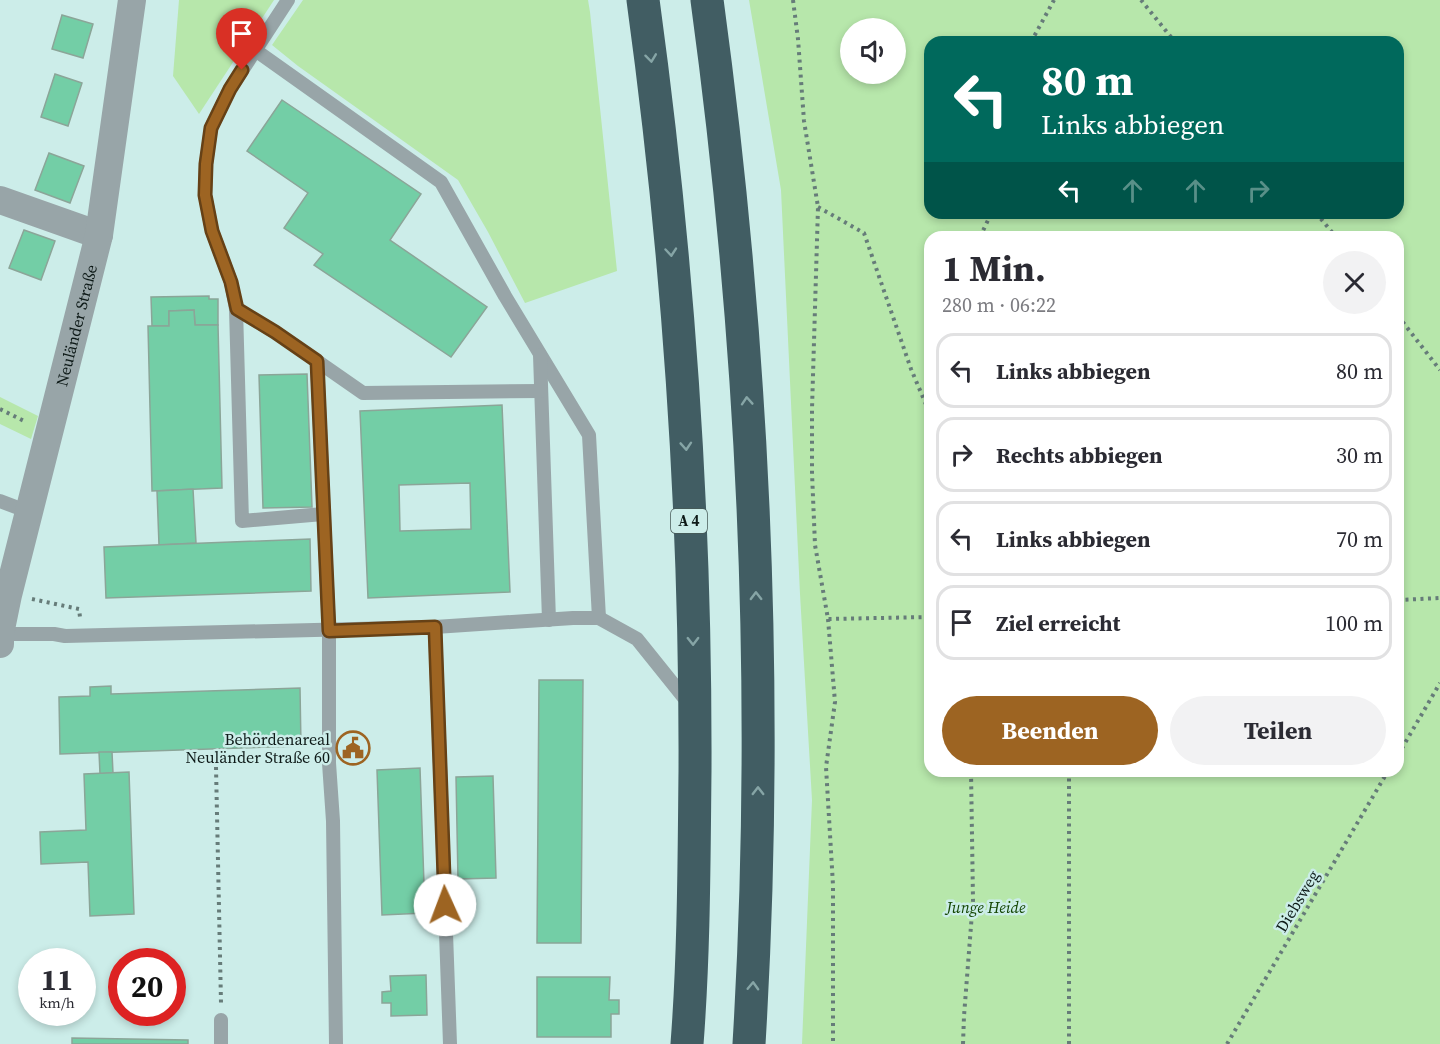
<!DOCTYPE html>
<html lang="de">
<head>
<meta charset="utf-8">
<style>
  :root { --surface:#fff; --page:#f2f2f3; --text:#2b2b33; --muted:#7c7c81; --line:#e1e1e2; --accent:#9d6422 }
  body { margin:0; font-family:"Source Serif 4",serif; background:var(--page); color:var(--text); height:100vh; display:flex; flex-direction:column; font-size:22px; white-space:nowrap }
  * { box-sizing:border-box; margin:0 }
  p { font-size:20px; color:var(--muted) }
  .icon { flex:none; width:33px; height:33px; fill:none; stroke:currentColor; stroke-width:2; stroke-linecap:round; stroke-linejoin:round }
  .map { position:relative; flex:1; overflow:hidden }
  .side { position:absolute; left:924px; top:231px; width:480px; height:546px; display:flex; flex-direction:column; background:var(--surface); border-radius:18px; box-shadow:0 3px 9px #0003 }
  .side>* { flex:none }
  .banner { position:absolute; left:924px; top:36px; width:480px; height:183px; border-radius:18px; box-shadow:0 3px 9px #0003; background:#00695c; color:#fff; overflow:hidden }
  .controls { position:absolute; left:840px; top:18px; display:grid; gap:12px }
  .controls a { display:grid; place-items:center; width:66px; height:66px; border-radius:50%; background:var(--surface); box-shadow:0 3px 9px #0003; font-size:30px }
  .speed { position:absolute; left:18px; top:948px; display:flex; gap:12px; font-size:30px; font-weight:700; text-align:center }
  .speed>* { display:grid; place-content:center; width:78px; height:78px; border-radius:50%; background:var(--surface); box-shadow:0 3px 9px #0003; line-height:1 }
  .speed small { font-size:15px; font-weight:400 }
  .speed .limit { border:9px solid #d22; background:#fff; color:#111 }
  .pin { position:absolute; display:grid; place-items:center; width:51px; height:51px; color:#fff; margin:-62px -26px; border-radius:50% 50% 50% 0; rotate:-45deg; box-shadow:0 0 6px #0007 }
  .pin .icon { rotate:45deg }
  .me { position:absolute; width:66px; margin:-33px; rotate:358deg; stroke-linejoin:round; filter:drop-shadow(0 0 4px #0008) }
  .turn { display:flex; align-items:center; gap:21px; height:126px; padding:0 18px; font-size:27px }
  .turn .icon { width:78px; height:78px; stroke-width:2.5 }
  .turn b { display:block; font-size:42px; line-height:51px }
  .lanes { display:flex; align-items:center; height:57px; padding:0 18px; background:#0003; justify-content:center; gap:30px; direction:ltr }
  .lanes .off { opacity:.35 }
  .round { display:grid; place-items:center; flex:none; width:63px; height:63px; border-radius:32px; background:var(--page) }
  .head { display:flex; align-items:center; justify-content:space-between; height:102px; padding:0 18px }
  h1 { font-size:36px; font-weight:700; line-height:45px }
  .button { display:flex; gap:12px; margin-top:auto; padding:12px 18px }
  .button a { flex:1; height:69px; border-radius:36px; background:var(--accent); color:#fff; font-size:24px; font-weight:700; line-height:69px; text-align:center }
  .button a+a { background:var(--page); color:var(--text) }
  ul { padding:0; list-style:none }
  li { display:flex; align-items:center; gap:18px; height:75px; margin:0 12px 9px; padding:0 6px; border:3px solid var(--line); border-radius:18px }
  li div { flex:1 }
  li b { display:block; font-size:22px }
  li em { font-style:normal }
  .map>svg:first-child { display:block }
</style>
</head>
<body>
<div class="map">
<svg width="1440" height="1044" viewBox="0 0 1440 1044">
  <rect width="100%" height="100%" fill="#ccede9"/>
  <!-- green -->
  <g fill="#b7e7ab" fill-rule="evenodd">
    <polygon points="179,0 274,0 199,114 173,76"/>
    <polygon points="303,0 588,0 590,12 617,271 525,303 488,232 458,180 298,66 272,45"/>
    <path d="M749,0h691v1044h-638l10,-244 -12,-206 -19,-404zM850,28h46v46h-46zM930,42h468v171h-468zM930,237h468v534h-468z"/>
    <polygon points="0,397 38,416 31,439 0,424"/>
  </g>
  <!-- building -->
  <g fill="#73cea6" stroke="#8ba598" stroke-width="1.5" fill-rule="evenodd">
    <polygon points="62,15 93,24 83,58 52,49"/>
    <polygon points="55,74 82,83 68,126 41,117"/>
    <polygon points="282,100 421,194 390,240 487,307 451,357 314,265 323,254 284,228 308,193 247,151"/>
    <polygon points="49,153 84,166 70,203 35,190"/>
    <polygon points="24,230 55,241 41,280 9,268"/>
    <polygon points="209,296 209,299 218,299 218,325 195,325 194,310 169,311 169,326 152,326 151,297"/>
    <polygon points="194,310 195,325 218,325 222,488 152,491 148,326 169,326 169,311"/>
    <polygon points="307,374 312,507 263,508 259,375"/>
    <path d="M502,405l8,187 -142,6 -8,-187zM470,483l1,46 -71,2 -1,-46z"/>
    <polygon points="193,489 196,543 159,545 157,491"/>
    <polygon points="310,539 311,591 106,598 104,547"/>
    <polygon points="539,680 583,680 581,943 537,943"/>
    <polygon points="111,686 111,694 300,688 301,746 60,754 59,697 90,696 90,687"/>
    <polygon points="99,752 112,752 113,773 100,774"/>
    <polygon points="420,768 425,913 382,915 377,770"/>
    <polygon points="129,772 134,914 90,916 88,862 41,864 40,832 86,830 84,774"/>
    <polygon points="493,776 496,878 458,879 456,777"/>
    <polygon points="426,975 427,1015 391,1016 391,1003 382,1003 382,992 391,991 390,976"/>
    <polygon points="537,977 610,977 609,1000 619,1000 619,1014 611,1014 611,1037 537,1037"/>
    <polygon points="72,1038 188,1040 188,1044 72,1044"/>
  </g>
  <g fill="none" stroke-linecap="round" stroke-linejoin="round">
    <!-- path -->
    <g stroke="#667c79" stroke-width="4" stroke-dasharray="3 4.5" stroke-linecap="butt">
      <polyline points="793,0 798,39 804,121 818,207 812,409 812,473 815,545 828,619 930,617"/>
      <polyline points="1141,0 1175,42"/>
      <polyline points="1031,42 1054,0"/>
      <polyline points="818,207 864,233 911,369 930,414"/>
      <polyline points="1316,213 1336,237"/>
      <polyline points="980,237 990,216 989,213"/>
      <polyline points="1398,316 1440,370"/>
      <polyline points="0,409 26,422"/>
      <polyline points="32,599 79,609 80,617"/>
      <polyline points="1398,600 1440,598"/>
      <polyline points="828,619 835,702 826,767 833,885 833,1044"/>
      <polyline points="1398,755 1440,683"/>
      <polyline points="216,767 221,1003"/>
      <polyline points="963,1044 964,1016 973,900 971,771"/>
      <polyline points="1069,1044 1069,771"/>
      <polyline points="1227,1044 1388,771"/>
    </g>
    <!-- service -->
    <g stroke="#98a5a8" stroke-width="14">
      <polyline points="288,0 230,89 211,128 206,164 205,195 212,231 231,282 236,309 275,332 317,361 329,631 329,763 333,821 336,1044"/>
      <polyline points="255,50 441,182 505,296 589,435 599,618"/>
      <polyline points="236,309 242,521 323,514"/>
      <polyline points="540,355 549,620"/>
      <polyline points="317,361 363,393 541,391"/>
      <polyline points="0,501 29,512"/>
      <polyline points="435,627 450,1044"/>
      <polyline points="0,634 54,634 65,636 435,627 573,618 599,618 637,639 690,705"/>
      <polyline points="221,1044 221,1020"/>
    </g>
    <!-- minor -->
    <g stroke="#98a5a8" stroke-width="28">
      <polyline points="0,200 99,235"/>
      <path id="s1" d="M0,644v-10l8,-39 91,-360 33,-235"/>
    </g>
    <!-- motorway -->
    <g stroke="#415d63" stroke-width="33">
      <path d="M643,0c35,255 53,513 52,771 -1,91 -1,182 -8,273"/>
      <path d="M707,0c47,345 63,696 42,1044"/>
    </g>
  </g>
  <!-- one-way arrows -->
  <defs><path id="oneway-chevron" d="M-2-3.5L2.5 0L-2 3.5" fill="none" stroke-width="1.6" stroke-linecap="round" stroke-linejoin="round" transform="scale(1.5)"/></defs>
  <g stroke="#86a5a6">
    <use href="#oneway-chevron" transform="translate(651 58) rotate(83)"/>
    <use href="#oneway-chevron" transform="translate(671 252) rotate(85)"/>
    <use href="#oneway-chevron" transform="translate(747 401) rotate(-94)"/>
    <use href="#oneway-chevron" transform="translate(686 446) rotate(86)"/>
    <use href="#oneway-chevron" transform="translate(756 596) rotate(-91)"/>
    <use href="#oneway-chevron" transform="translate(693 641) rotate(89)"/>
    <use href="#oneway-chevron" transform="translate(758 791) rotate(-90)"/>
    <use href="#oneway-chevron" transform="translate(753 986) rotate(-88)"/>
  </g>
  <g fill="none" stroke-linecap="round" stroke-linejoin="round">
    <!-- route casing -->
    <g stroke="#664116" stroke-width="15">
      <polyline id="route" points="242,70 230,89 211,128 206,164 205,195 212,231 231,282 237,309 275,332 317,361 329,631 435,627 445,905"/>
    </g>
    <!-- route -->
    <use href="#route" stroke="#9d6422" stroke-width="10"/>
  </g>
  <!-- icons -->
  <defs>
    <g id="civic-ring" transform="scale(1.725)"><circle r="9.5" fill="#ccede9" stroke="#9d6422" stroke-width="1.5"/><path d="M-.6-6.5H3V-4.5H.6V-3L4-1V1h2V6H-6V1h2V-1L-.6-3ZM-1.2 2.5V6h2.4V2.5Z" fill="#9d6422"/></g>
  </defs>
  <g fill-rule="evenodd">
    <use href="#civic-ring" x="353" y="748"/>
  </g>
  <g text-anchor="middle" stroke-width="5" stroke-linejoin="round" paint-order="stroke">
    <!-- shield labels -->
    <rect fill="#ccede9" stroke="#475957" stroke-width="1.5" x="671" y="509" width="36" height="24" rx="4.5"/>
    <g font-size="15" font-weight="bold" fill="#0e1a18">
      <text x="689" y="526">A 4</text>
    </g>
    <!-- street labels -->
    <g font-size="16" fill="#0e1a18" stroke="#ccede9">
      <text dy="6" stroke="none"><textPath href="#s1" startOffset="328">Neuländer Straße</textPath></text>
      <text transform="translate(1297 901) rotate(-59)" y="6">Diebsweg</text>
    </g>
    <!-- poi labels -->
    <g font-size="16" fill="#0e1a18" stroke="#ccede9" text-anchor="end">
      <text x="330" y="745">Behördenareal<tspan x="330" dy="18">Neuländer Straße 60</tspan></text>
    </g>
    <!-- park labels -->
    <g font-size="16" font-style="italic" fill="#154704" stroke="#ccede9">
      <text x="986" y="913">Junge Heide</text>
    </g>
  </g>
</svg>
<div class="controls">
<a><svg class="icon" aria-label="sound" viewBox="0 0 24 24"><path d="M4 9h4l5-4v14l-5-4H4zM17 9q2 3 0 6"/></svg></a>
</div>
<div class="speed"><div>11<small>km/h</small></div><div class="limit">20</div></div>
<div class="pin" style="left:242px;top:70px;background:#d93025"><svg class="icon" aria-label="arrive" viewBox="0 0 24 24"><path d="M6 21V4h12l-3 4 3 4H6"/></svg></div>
<svg class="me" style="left:445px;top:905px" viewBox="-20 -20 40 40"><circle r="19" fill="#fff"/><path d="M0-13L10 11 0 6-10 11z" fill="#9d6422"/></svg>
<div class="banner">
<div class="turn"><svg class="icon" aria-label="left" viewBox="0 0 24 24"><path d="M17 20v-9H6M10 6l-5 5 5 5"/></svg><div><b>80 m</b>Links abbiegen</div></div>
<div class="lanes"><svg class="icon" aria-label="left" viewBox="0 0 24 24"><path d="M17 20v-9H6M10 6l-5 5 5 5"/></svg><svg class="icon off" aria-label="ahead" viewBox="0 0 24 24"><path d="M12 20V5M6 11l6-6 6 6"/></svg><svg class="icon off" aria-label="ahead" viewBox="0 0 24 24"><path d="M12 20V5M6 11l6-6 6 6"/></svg><svg class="icon off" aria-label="right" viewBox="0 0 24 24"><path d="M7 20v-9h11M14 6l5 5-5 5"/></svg></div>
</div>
<section class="side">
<div class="head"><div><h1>1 Min.</h1><p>280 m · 06:22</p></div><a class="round"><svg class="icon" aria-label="close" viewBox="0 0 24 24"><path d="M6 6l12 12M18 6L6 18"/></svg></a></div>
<ul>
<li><svg class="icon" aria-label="left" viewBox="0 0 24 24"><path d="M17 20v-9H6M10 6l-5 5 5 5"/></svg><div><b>Links abbiegen</b></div><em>80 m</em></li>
<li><svg class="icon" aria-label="right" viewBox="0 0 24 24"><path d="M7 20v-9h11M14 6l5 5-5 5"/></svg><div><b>Rechts abbiegen</b></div><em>30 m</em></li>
<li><svg class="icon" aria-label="left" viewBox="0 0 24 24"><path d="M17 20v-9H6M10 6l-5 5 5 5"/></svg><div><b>Links abbiegen</b></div><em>70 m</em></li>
<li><svg class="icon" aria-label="arrive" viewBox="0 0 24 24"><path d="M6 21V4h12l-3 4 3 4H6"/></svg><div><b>Ziel erreicht</b></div><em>100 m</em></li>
</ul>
<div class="button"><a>Beenden</a><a>Teilen</a></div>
</section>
</div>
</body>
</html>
